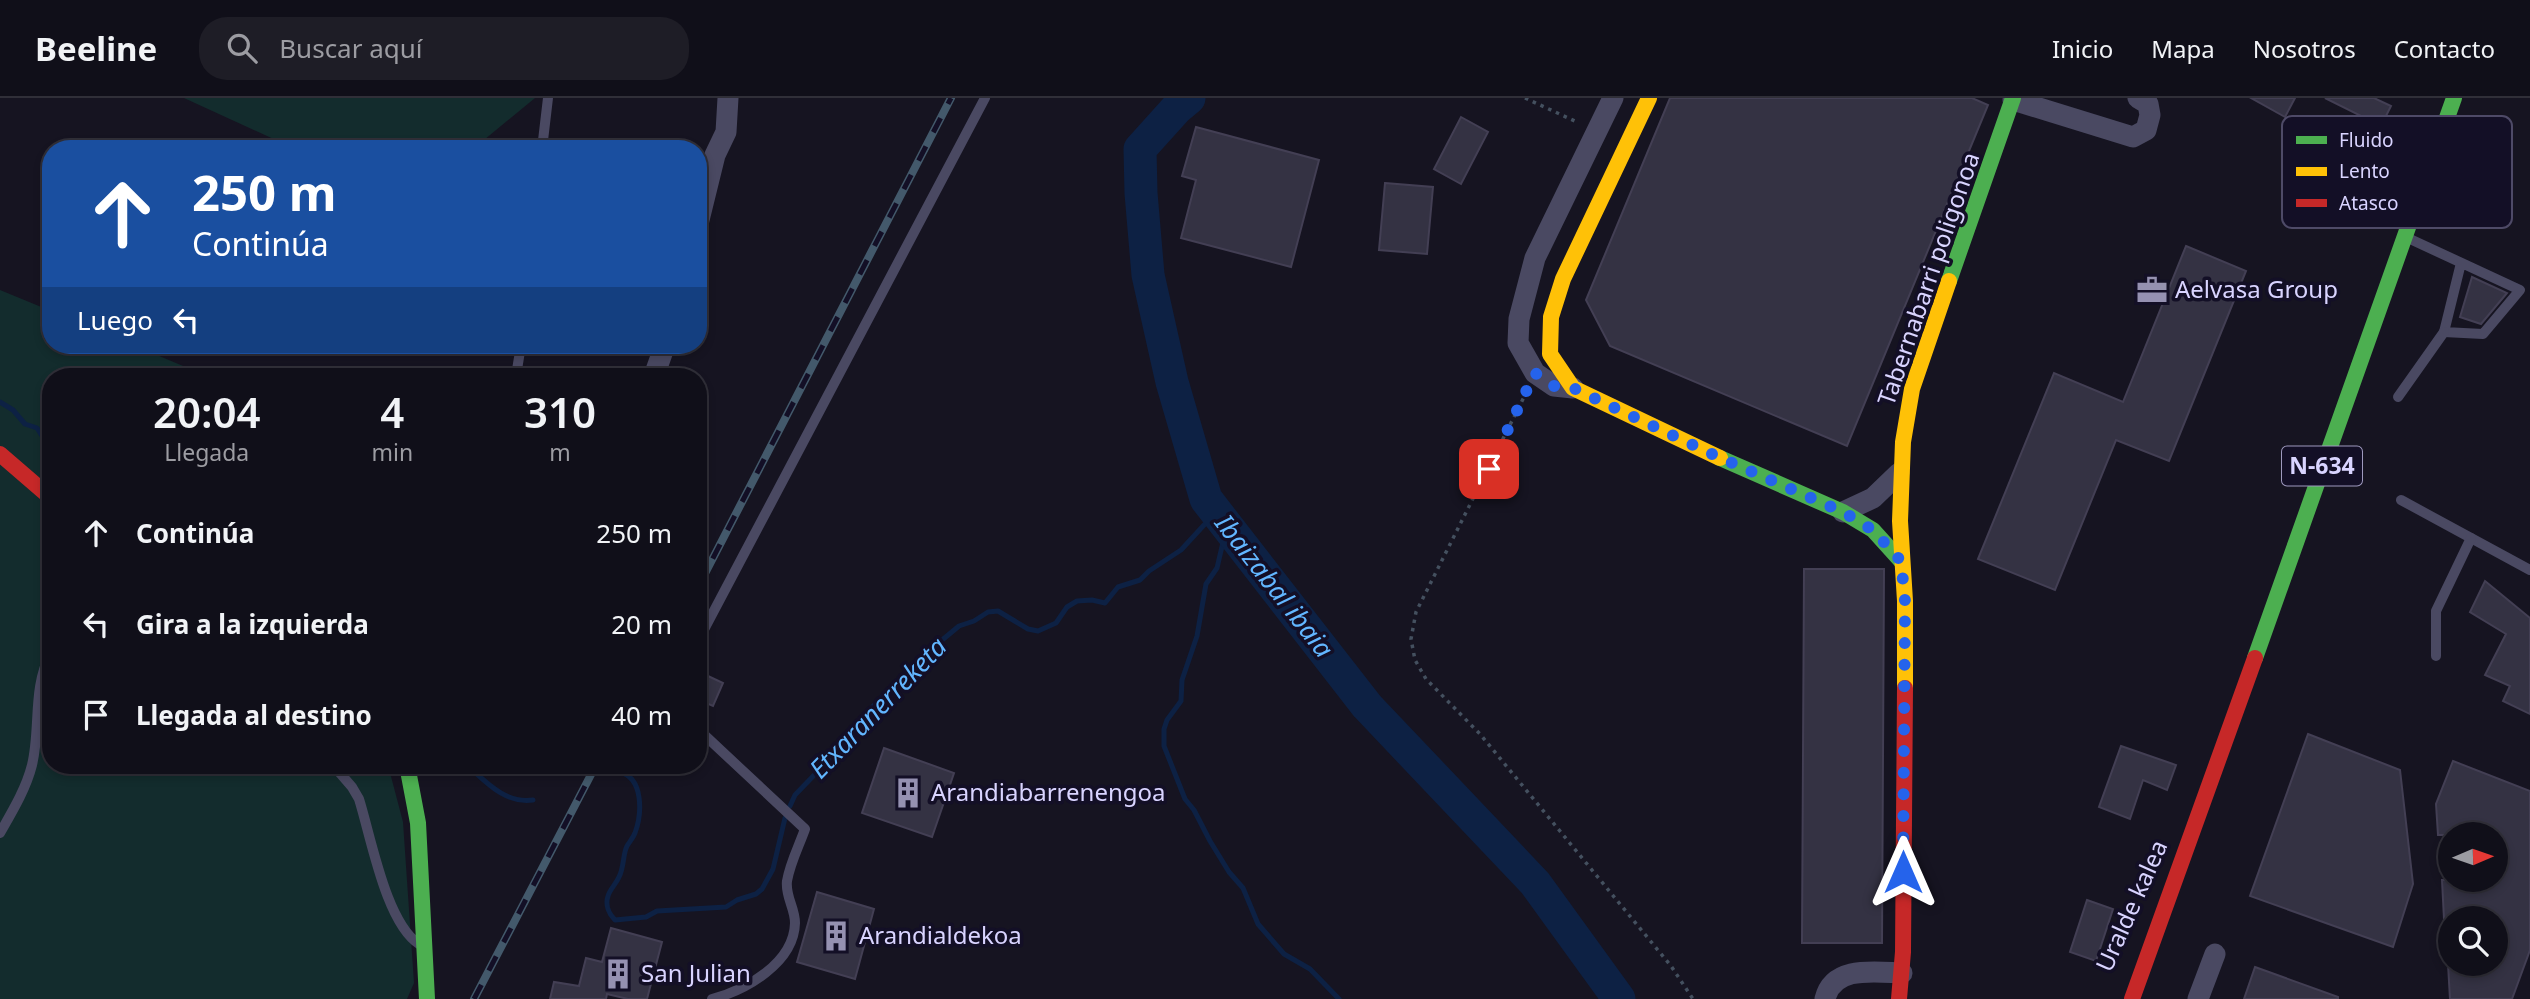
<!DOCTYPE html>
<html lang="es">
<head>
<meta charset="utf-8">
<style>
  :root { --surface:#100f19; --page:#1e1d26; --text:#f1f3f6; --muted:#9c9ca2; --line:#302f38 }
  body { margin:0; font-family:"Noto Sans",sans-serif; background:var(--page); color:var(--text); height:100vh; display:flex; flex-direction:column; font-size:26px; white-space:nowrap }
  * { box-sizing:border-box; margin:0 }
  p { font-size:23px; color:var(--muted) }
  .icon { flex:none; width:38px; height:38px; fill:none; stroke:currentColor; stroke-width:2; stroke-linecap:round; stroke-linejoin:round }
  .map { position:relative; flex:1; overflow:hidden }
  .panel { position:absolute; left:42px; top:270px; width:665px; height:406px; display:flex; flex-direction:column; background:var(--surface); border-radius:28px; box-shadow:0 4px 10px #0003,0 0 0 2px var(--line) }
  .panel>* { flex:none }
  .banner { position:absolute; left:42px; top:42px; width:665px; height:214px; border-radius:28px; box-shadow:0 4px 10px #0003,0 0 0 2px var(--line); background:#1a4fa0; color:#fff; overflow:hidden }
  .needle { width:46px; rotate:88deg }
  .controls { position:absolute; left:2438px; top:724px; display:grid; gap:14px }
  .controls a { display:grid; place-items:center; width:70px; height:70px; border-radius:50%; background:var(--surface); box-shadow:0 4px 10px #0003,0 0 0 2px var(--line); font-size:35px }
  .pin { position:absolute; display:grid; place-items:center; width:60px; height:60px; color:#fff; margin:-30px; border-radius:14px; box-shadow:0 4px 10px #0006 }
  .me { position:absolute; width:77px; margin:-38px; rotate:0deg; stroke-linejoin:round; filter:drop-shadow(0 0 5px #0008) }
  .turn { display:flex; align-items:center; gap:24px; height:147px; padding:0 35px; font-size:32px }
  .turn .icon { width:91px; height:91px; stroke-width:2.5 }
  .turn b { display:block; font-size:49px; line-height:60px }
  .then { display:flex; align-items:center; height:66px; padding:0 35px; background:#0003; gap:14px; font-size:26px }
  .eta { display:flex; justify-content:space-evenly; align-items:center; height:119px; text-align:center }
  .eta b { font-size:42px; font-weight:600; line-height:49px }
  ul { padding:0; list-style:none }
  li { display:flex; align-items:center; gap:21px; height:91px; padding:0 35px }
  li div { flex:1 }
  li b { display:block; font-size:26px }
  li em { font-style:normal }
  header { display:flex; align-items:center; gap:42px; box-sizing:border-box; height:98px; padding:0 35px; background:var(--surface); border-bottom:2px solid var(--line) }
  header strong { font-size:33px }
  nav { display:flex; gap:38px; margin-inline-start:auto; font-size:24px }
  .search { width:490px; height:63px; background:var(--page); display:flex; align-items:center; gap:18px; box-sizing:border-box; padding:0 24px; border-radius:28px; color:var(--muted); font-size:26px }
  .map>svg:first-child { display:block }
</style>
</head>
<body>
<header>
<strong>Beeline</strong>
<div class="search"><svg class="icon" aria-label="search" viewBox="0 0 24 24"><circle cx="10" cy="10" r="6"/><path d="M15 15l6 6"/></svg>Buscar aquí</div>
<nav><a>Inicio</a><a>Mapa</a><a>Nosotros</a><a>Contacto</a></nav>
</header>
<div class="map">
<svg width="2530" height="901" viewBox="0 0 2530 901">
  <rect width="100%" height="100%" fill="#161421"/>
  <!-- green -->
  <g fill="#132c2d">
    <polygon points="184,0 535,0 473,51 278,43"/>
    <polygon points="0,192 51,213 51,247 133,247 207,278 51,278 51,667 388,667 403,724 414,885 407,901 0,901"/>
  </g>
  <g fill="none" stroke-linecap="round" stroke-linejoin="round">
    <!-- stream -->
    <g stroke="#0d2144" stroke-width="5">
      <polyline points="0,304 13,312 25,326 37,330 44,341 51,346"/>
      <polyline points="1227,427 1217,470 1206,486 1197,538 1182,582 1181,603 1167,622 1164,631 1164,648 1185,701 1194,712 1210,743 1229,774 1243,790 1258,826 1284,856 1310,871 1339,901"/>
      <path d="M467,667c19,17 38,39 66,35"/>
      <path d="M619,674c25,5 23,42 16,61 -2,5 -5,8 -8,13 -4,7 -3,22 -8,31 -3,7 -9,12 -11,19 -3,9 1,18 7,24l31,-3 11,-6 69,-4 11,-7 19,-6 6,-5 11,-20 12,-51"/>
      <polyline points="790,708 795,697 845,645 857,625 917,563 959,528 974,523 988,514 998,513 1028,531 1038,533 1056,525 1067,509 1077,503 1092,502 1105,505 1118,489 1140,482 1149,473 1181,452 1216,414"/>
    </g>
    <!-- river -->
    <polyline stroke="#0d2144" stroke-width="33" points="1189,0 1177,10 1140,51 1141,95 1148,177 1172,284 1206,401 1367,608 1535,785 1619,901"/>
  </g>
  <!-- building -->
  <g fill="#343243" stroke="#433f54" stroke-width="2">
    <polygon points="1670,0 1972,0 1988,7 1847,348 1610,248 1586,202"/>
    <polygon points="2251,0 2295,0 2285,19"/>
    <polygon points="2325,0 2374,0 2391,8 2381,28"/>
    <polygon points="1461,19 1488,34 1461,86 1434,71"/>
    <polygon points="1196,29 1319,62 1291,169 1181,140 1196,82 1182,78"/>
    <polygon points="1385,85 1433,89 1427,156 1379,152"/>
    <polygon points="2186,148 2246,173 2169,363 2116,342 2055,492 1978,461 2054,275 2123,304"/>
    <polygon points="2472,179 2507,195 2481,226 2460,219"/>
    <polygon points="1804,471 1884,471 1882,845 1802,845"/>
    <polygon points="2485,483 2530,520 2530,616 2503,603 2510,588 2485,577 2506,536 2470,514"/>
    <polygon points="708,578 723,585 713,608 699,602"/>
    <polygon points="2308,636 2400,672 2413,786 2393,849 2250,798"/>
    <polygon points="2121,648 2176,667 2167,692 2143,682 2130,721 2099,709"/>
    <polygon points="884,650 954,675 932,739 862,715"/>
    <polygon points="2453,663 2530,693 2530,852 2512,901 2450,901 2448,866 2496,866 2496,821 2444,821 2442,782 2496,782 2496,737 2438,737 2436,706"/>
    <polygon points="817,794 874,811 855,881 797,864"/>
    <polygon points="2087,802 2113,811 2096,863 2070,854"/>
    <polygon points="611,830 662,844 647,901 628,901 607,896 606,901 550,901 554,884 579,888 586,860 602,864"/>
    <polygon points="2255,869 2338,899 2338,901 2244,901"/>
  </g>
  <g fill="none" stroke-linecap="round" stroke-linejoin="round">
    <!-- path -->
    <g stroke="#44505f" stroke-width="3.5" stroke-dasharray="3.5 5" stroke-linecap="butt">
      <polyline points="1525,0 1579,25"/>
      <polyline points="1527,293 1416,514 1411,541 1415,562 1426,581 1480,636 1671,868 1693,901"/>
    </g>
    <!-- lane -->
    <g stroke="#4a4962" stroke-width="10">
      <polyline points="542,51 548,0"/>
      <polyline points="2410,141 2520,192 2483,236 2444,234 2461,165"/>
      <polyline points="516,278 521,247"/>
      <polyline points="2398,299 2444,234"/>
      <polyline points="2401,402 2530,472"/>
      <polyline points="698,543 985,0"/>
      <polyline points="2436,558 2436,513 2471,440"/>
      <path d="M698,631l107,100c-6,17 -15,34 -18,52 -2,15 8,27 8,42 -1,40 -49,67 -83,76"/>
      <path d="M333,667l19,22 7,12c12,38 27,124 60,145"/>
      <path d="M0,735c12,-21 26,-44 32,-68 9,-37 0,-77 19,-112"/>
    </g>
    <!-- street -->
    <g stroke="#4a4962" stroke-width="21">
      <polyline points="2013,2 2133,39 2146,32 2150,17 2148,6 2138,0"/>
      <polyline points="698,126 715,57 726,34 728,0"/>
      <polyline points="654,278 665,247"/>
      <polyline points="1573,290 1554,288 1535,275 1518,245 1519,221 1535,160 1613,0"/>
      <polyline points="1843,414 1873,400 1899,375"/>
      <path d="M1825,901c8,-34 50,-27 77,-26"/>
      <polyline points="2198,901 2215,856"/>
    </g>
    <!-- fast -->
    <g stroke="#4caf50" stroke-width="16">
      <polyline points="1949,183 2013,0"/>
      <polyline points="1720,360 1843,414 1873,432 1901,463"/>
      <polyline points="2255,560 2454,0"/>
      <polyline points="407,667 418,725 427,901"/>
    </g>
    <!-- slow -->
    <g stroke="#ffc107" stroke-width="16">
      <polyline points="1649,0 1563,181 1551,219 1550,256 1573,290 1720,360"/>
      <polyline points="1905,590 1905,503 1900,423 1903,344 1912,291 1949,183"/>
    </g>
    <!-- jam -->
    <g stroke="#c62828" stroke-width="16">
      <polyline points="0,356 51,400"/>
      <polyline points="1899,901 1903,854 1905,590"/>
      <polyline points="2132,901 2255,560"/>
    </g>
    <!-- rail casing -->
    <g stroke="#43596b" stroke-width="8">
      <g id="rail">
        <polyline points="698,489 951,0"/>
        <polyline points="474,901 596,667"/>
      </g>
    </g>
    <!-- rail -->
    <use href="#rail" stroke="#130f26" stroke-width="5" stroke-dasharray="16" stroke-linecap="butt"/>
  </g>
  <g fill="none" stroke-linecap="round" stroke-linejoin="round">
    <!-- route -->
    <polyline stroke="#2563eb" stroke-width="12" stroke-dasharray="0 21.6" points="1489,371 1535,275 1554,288 1573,290 1710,355 1843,414 1873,432 1901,463 1905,503 1903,774"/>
  </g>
  <!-- icons -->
  <defs>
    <g id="office-bare" transform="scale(2.415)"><path d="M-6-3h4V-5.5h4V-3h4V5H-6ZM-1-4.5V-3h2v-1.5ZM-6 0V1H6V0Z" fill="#9591b1" stroke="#130f26" stroke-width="2.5" paint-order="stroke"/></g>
    <g id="building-bare" transform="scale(2.415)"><path d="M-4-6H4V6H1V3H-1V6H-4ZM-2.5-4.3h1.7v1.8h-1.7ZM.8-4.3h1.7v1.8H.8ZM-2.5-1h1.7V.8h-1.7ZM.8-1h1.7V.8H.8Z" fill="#9591b1" stroke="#130f26" stroke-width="2.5" paint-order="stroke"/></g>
  </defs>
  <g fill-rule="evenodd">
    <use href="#office-bare" x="2152" y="192"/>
    <use href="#building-bare" x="908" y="695"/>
    <use href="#building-bare" x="836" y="838"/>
    <use href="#building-bare" x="618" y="876"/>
  </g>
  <g text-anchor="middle" stroke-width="7" stroke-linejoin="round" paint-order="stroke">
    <!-- shield labels -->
    <rect fill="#130f26" stroke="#9e99be" stroke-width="2" x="2282" y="348.5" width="80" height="39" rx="5"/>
    <g font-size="23" font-weight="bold" fill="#d9d4ff">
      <text x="2322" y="376">N-634</text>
    </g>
    <!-- street labels -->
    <g font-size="24" fill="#d9d4ff" stroke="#130f26">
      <text transform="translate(1929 181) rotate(-71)" y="8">Tabernabarri poligonoa</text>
      <text transform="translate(2132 808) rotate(-66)" y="8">Uralde kalea</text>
    </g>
    <!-- poi labels -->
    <g font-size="24" fill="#d9d4ff" stroke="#130f26" text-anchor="start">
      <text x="2175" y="200">Aelvasa Group</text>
      <text x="931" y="703">Arandiabarrenengoa</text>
      <text x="859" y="846">Arandialdekoa</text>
      <text x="641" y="884">San Julian</text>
    </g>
    <!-- water labels -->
    <g font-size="26" font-style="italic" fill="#62b6ff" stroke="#130f26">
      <text transform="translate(1274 488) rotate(52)" y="9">Ibaizabal ibaia</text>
      <text transform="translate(878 610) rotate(-46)" y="9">Etxaranerreketa</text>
    </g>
  </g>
  <!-- legend -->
  <rect x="2282" y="18" width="230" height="112" rx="10" fill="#130f26" stroke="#4e4a67" stroke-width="2"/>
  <rect x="2296" y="38" width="31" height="8" fill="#4caf50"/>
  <rect x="2296" y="69" width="31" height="9" fill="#ffc107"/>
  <rect x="2296" y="101" width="31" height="8" fill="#c62828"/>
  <g font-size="19" fill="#d9d4ff">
    <text x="2339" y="49">Fluido</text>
    <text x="2339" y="80">Lento</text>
    <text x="2339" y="112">Atasco</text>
  </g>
</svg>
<div class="controls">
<a><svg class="needle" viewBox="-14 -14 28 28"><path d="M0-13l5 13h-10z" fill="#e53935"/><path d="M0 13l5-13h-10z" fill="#9c9ca2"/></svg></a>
<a><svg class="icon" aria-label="search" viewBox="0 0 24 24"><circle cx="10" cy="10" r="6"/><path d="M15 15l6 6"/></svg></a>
</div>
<div class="pin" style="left:1489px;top:371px;background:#d93025"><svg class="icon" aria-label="arrive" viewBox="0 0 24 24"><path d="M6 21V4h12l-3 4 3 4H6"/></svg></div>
<svg class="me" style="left:1903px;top:774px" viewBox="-20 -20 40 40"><path d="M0-17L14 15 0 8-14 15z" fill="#2563eb" stroke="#fff" stroke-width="4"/></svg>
<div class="banner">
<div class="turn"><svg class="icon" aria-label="ahead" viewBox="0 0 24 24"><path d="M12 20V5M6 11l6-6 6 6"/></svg><div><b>250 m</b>Continúa</div></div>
<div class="then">Luego<svg class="icon" aria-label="left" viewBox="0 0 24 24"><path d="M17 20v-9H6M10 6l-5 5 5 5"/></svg></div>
</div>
<section class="panel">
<div class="eta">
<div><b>20:04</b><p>Llegada</p></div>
<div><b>4</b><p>min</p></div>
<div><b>310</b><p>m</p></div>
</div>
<ul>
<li><svg class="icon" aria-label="ahead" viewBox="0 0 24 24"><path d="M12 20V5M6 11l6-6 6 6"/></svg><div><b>Continúa</b></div><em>250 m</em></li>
<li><svg class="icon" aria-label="left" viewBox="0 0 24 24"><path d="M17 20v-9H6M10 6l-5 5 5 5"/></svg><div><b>Gira a la izquierda</b></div><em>20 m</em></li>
<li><svg class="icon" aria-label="arrive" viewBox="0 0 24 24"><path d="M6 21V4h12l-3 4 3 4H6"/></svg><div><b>Llegada al destino</b></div><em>40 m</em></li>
</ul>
</section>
</div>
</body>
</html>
